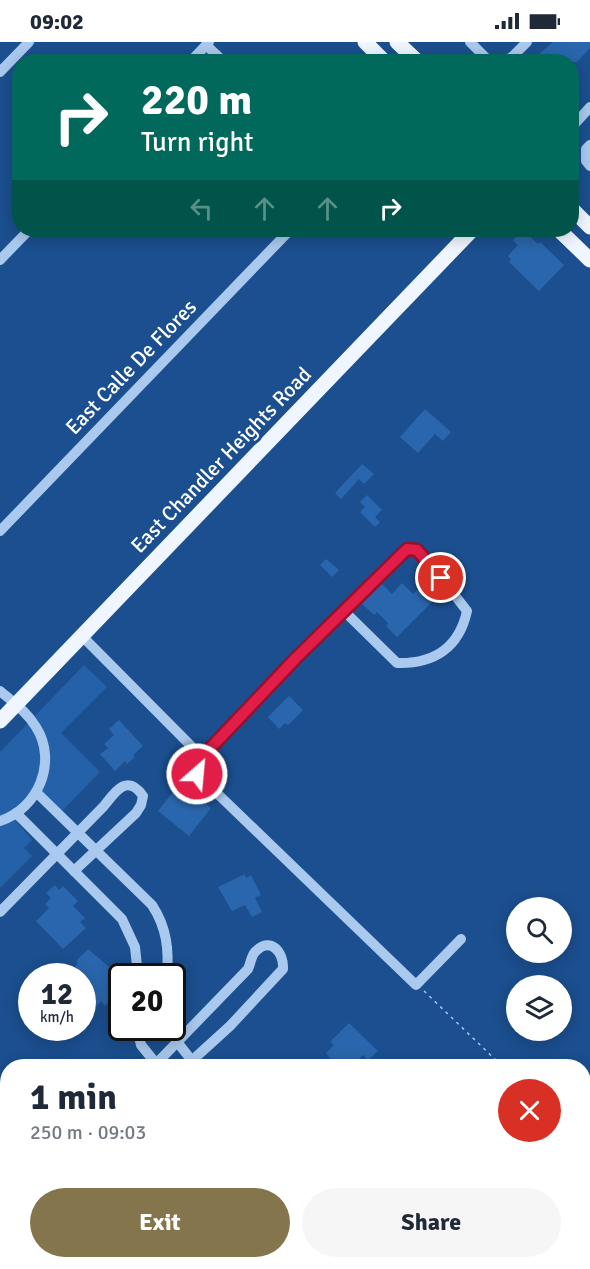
<!DOCTYPE html>
<html lang="en">
<head>
<meta charset="utf-8">
<style>
  :root { --surface:#fff; --page:#f6f6f7; --text:#1f2937; --muted:#747a83; --accent:#84754c }
  body { margin:0; font-family:Signika,sans-serif; background:var(--page); color:var(--text); height:100vh; display:flex; flex-direction:column; font-size:22px; white-space:nowrap }
  * { box-sizing:border-box; margin:0 }
  p { font-size:20px; color:var(--muted) }
  .icon { flex:none; width:33px; height:33px; fill:none; stroke:currentColor; stroke-width:2; stroke-linecap:round; stroke-linejoin:round }
  .map { position:relative; flex:1; overflow:hidden }
  .sheet { position:absolute; left:0px; top:1017px; width:591px; height:210px; display:flex; flex-direction:column; background:var(--surface); border-radius:24px 24px 0 0; box-shadow:0 3px 15px #0003 }
  .sheet>* { flex:none }
  .banner { position:absolute; left:12px; top:12px; width:567px; height:183px; border-radius:24px; box-shadow:0 3px 15px #0003; background:#00695c; color:#fff; overflow:hidden }
  .buttons { position:absolute; left:506px; top:855px; display:grid; gap:12px }
  .buttons a { display:grid; place-items:center; width:66px; height:66px; border-radius:50%; background:var(--surface); box-shadow:0 3px 15px #0003; font-size:30px }
  .speed { position:absolute; left:18px; top:921px; display:flex; gap:12px; font-size:30px; font-weight:700; text-align:center }
  .speed>* { display:grid; place-content:center; width:78px; height:78px; border-radius:50%; background:var(--surface); box-shadow:0 3px 15px #0003; line-height:1 }
  .speed small { font-size:15px; font-weight:400 }
  .speed .limit { border:3px solid #111; border-radius:9px; background:#fff; color:#111 }
  .pin { position:absolute; display:grid; place-items:center; width:51px; height:51px; color:#fff; margin:-26px; border:3px solid #fff; border-radius:50%; box-shadow:0 2px 6px #0007 }
  .me { position:absolute; width:66px; margin:-33px; rotate:27deg; stroke-linejoin:round; filter:drop-shadow(0 0 4px #0008) }
  .turn { display:flex; align-items:center; gap:21px; height:126px; padding:0 30px; font-size:27px }
  .turn .icon { width:78px; height:78px; stroke-width:2.5 }
  .turn b { display:block; font-size:42px; line-height:51px }
  .lanes { display:flex; align-items:center; height:57px; padding:0 30px; background:#0003; justify-content:center; gap:30px; direction:ltr }
  .lanes .off { opacity:.35 }
  .round { display:grid; place-items:center; flex:none; width:63px; height:63px; border-radius:32px; background:var(--page) }
  .overview { display:flex; align-items:center; justify-content:space-between; height:102px; padding:0 30px }
  h1 { font-size:36px; font-weight:700; line-height:45px }
  .primary-button { display:flex; gap:12px; margin-top:auto; padding:12px 30px }
  .primary-button a { flex:1; height:69px; border-radius:36px; background:var(--accent); color:#fff; font-size:24px; font-weight:700; line-height:69px; text-align:center }
  .primary-button a+a { background:var(--page); color:var(--text) }
  .status { display:flex; justify-content:space-between; align-items:center; height:42px; padding:0 30px; background:var(--surface); direction:ltr }
  .status svg { height:16px; fill:currentColor }
  .map>svg:first-child { display:block }
</style>
</head>
<body>
<div class="status"><b>09:02</b><svg viewBox="0 0 49 12"><path d="M0 12V9h3v3zM5 12V6h3v6zM10 12V3h3v9zM15 12V0h3v12zM26 1h20v11H26zM47 4h2v5h-2z"/></svg></div>
<div class="map">
<svg width="590" height="1227" viewBox="0 0 590 1227">
  <rect width="100%" height="100%" fill="#1b4f8f"/>
  <!-- green -->
  <polygon fill="#2461a8" points="84,623 107,645 61,691 100,730 62,769 44,751 16,779 32,798 24,806 32,814 0,846 0,710"/>
  <!-- building -->
  <g fill="#2a66ad">
    <polygon points="553,0 590,0 590,6 577,20 530,20"/>
    <polygon points="523,188 538,202 540,200 564,223 539,249 509,220 511,217 508,214 518,203 513,198"/>
    <polygon points="425,367 451,390 443,399 435,392 418,411 400,395"/>
    <polygon points="362,422 374,432 364,442 359,437 341,457 335,451"/>
    <polygon points="367,453 382,468 375,475 380,480 375,485 360,470 365,465 360,460"/>
    <polygon points="326,517 339,528 332,535 320,523"/>
    <polygon points="402,541 413,552 421,544 435,557 397,595 386,584 388,581 377,570 374,573 362,562 382,542 392,552"/>
    <polygon points="289,654 303,668 288,683 285,681 279,687 268,675"/>
    <polygon points="119,678 143,704 133,713 135,715 127,722 125,719 115,729 100,712 108,706 104,702 114,693 109,687"/>
    <polygon points="180,741 211,766 189,794 158,769"/>
    <polygon points="245,832 246,836 251,833 261,853 255,856 262,870 252,875 245,863 232,869 218,845"/>
    <polygon points="55,843 59,848 63,844 78,859 73,864 85,876 80,880 86,886 63,907 36,879 49,866 45,862 51,856 46,851"/>
    <polygon points="88,907 109,925 112,922 122,931 109,945 116,952 105,964 101,959 96,965 84,953 89,948 82,942 82,934 75,934 70,930 78,921 76,919"/>
    <polygon points="349,981 378,1009 368,1018 363,1013 352,1024 322,1024 330,1016 326,1011 334,1003 330,1000"/>
  </g>
  <g fill="none" stroke-linecap="round" stroke-linejoin="round">
    <!-- path -->
    <g stroke="#a9c9ee" stroke-width="1.5" stroke-dasharray="3 4.5" stroke-linecap="butt">
      <polyline points="424,949 502,1024"/>
      <polyline points="584,1102 590,1108"/>
    </g>
    <!-- minor -->
    <g stroke="#a9c9ee" stroke-width="10">
      <polyline points="470,0 486,16 495,20"/>
      <polyline points="206,3 224,20"/>
      <polyline points="190,20 209,0"/>
      <polyline points="504,20 513,14 527,0"/>
      <polyline points="0,30 29,0"/>
      <polyline points="572,85 590,65"/>
      <polyline points="590,103 586,107 586,119 590,124"/>
      <polyline points="0,218 29,188"/>
      <polyline points="0,489 290,188"/>
      <path d="M82,594l120,121 94,-99 111,-109 10,1 11,11 39,50c-8,37 -33,53 -70,52l-53,-52"/>
      <path d="M0,649c13,11 27,21 36,36 22,35 2,82 -36,94"/>
      <polyline points="202,715 197,732 416,943 461,897"/>
      <path d="M36,750l116,113c15,23 17,45 15,71"/>
      <polyline points="16,771 122,877 135,905 138,934"/>
      <path d="M0,870l104,-106c11,-14 23,-33 39,-10l-2,9 -5,8 -62,58"/>
      <polyline points="137,986 141,1003 158,1024"/>
      <polyline points="172,986 178,1001 196,1024"/>
      <path d="M154,1024l94,-97c3,-6 3,-14 8,-18 15,-15 28,2 27,18l-53,57 -44,40"/>
      <polyline points="0,1190 8,1197"/>
      <polyline points="31,1220 38,1227"/>
      <polyline points="349,1220 353,1227"/>
      <polyline points="377,1220 382,1227"/>
      <polyline points="545,1220 552,1227"/>
      <polyline points="581,1220 589,1227"/>
      <polyline points="231,1227 236,1220"/>
      <polyline points="267,1227 270,1220"/>
    </g>
    <!-- major -->
    <g stroke="#f0f6ff" stroke-width="15">
      <polyline points="365,0 385,20"/>
      <polyline points="397,0 418,20"/>
      <polyline points="572,167 590,185"/>
      <polyline points="559,188 590,218"/>
      <polyline points="0,679 472,188"/>
    </g>
  </g>
  <g fill="none" stroke-linecap="round" stroke-linejoin="round">
    <!-- route casing -->
    <g stroke="#92132f" stroke-width="15">
      <polyline id="route" points="197,732 202,715 296,616 407,507 417,508 441,536"/>
    </g>
    <!-- route -->
    <use href="#route" stroke="#e11d48" stroke-width="10"/>
  </g>
  <g text-anchor="middle" stroke-width="6" stroke-linejoin="round" paint-order="stroke">
    <!-- street labels -->
    <g font-size="21" fill="#fff" stroke="#1b4f8f">
      <text transform="translate(131 325) rotate(-46)" y="7">East Calle De Flores</text>
      <text transform="translate(221 418) rotate(-46)" y="7">East Chandler Heights Road</text>
    </g>
  </g>
</svg>
<div class="buttons">
<a><svg class="icon" aria-label="search" viewBox="0 0 24 24"><circle cx="10" cy="10" r="6"/><path d="M15 15l6 6"/></svg></a>
<a><svg class="icon" aria-label="layers" viewBox="0 0 24 24"><path d="M12 4l9 5-9 5-9-5zM3 14l9 5 9-5"/></svg></a>
</div>
<div class="speed"><div>12<small>km/h</small></div><div class="limit">20</div></div>
<div class="pin" style="left:441px;top:536px;background:#d93025"><svg class="icon" aria-label="arrive" viewBox="0 0 24 24"><path d="M6 21V4h12l-3 4 3 4H6"/></svg></div>
<svg class="me" style="left:197px;top:732px" viewBox="-20 -20 40 40"><circle r="17" fill="#e11d48" stroke="#fff" stroke-width="3"/><path d="M0-11L8 9 0 5-8 9z" fill="#fff"/></svg>
<div class="banner">
<div class="turn"><svg class="icon" aria-label="right" viewBox="0 0 24 24"><path d="M7 20v-9h11M14 6l5 5-5 5"/></svg><div><b>220 m</b>Turn right</div></div>
<div class="lanes"><svg class="icon off" aria-label="left" viewBox="0 0 24 24"><path d="M17 20v-9H6M10 6l-5 5 5 5"/></svg><svg class="icon off" aria-label="ahead" viewBox="0 0 24 24"><path d="M12 20V5M6 11l6-6 6 6"/></svg><svg class="icon off" aria-label="ahead" viewBox="0 0 24 24"><path d="M12 20V5M6 11l6-6 6 6"/></svg><svg class="icon" aria-label="right" viewBox="0 0 24 24"><path d="M7 20v-9h11M14 6l5 5-5 5"/></svg></div>
</div>
<section class="sheet">
<div class="overview"><div><h1>1 min</h1><p>250 m · 09:03</p></div><a class="round" style="background:#d93025;color:#fff"><svg class="icon" aria-label="close" viewBox="0 0 24 24"><path d="M6 6l12 12M18 6L6 18"/></svg></a></div>
<div class="primary-button"><a>Exit</a><a>Share</a></div>
</section>
</div>
</body>
</html>
